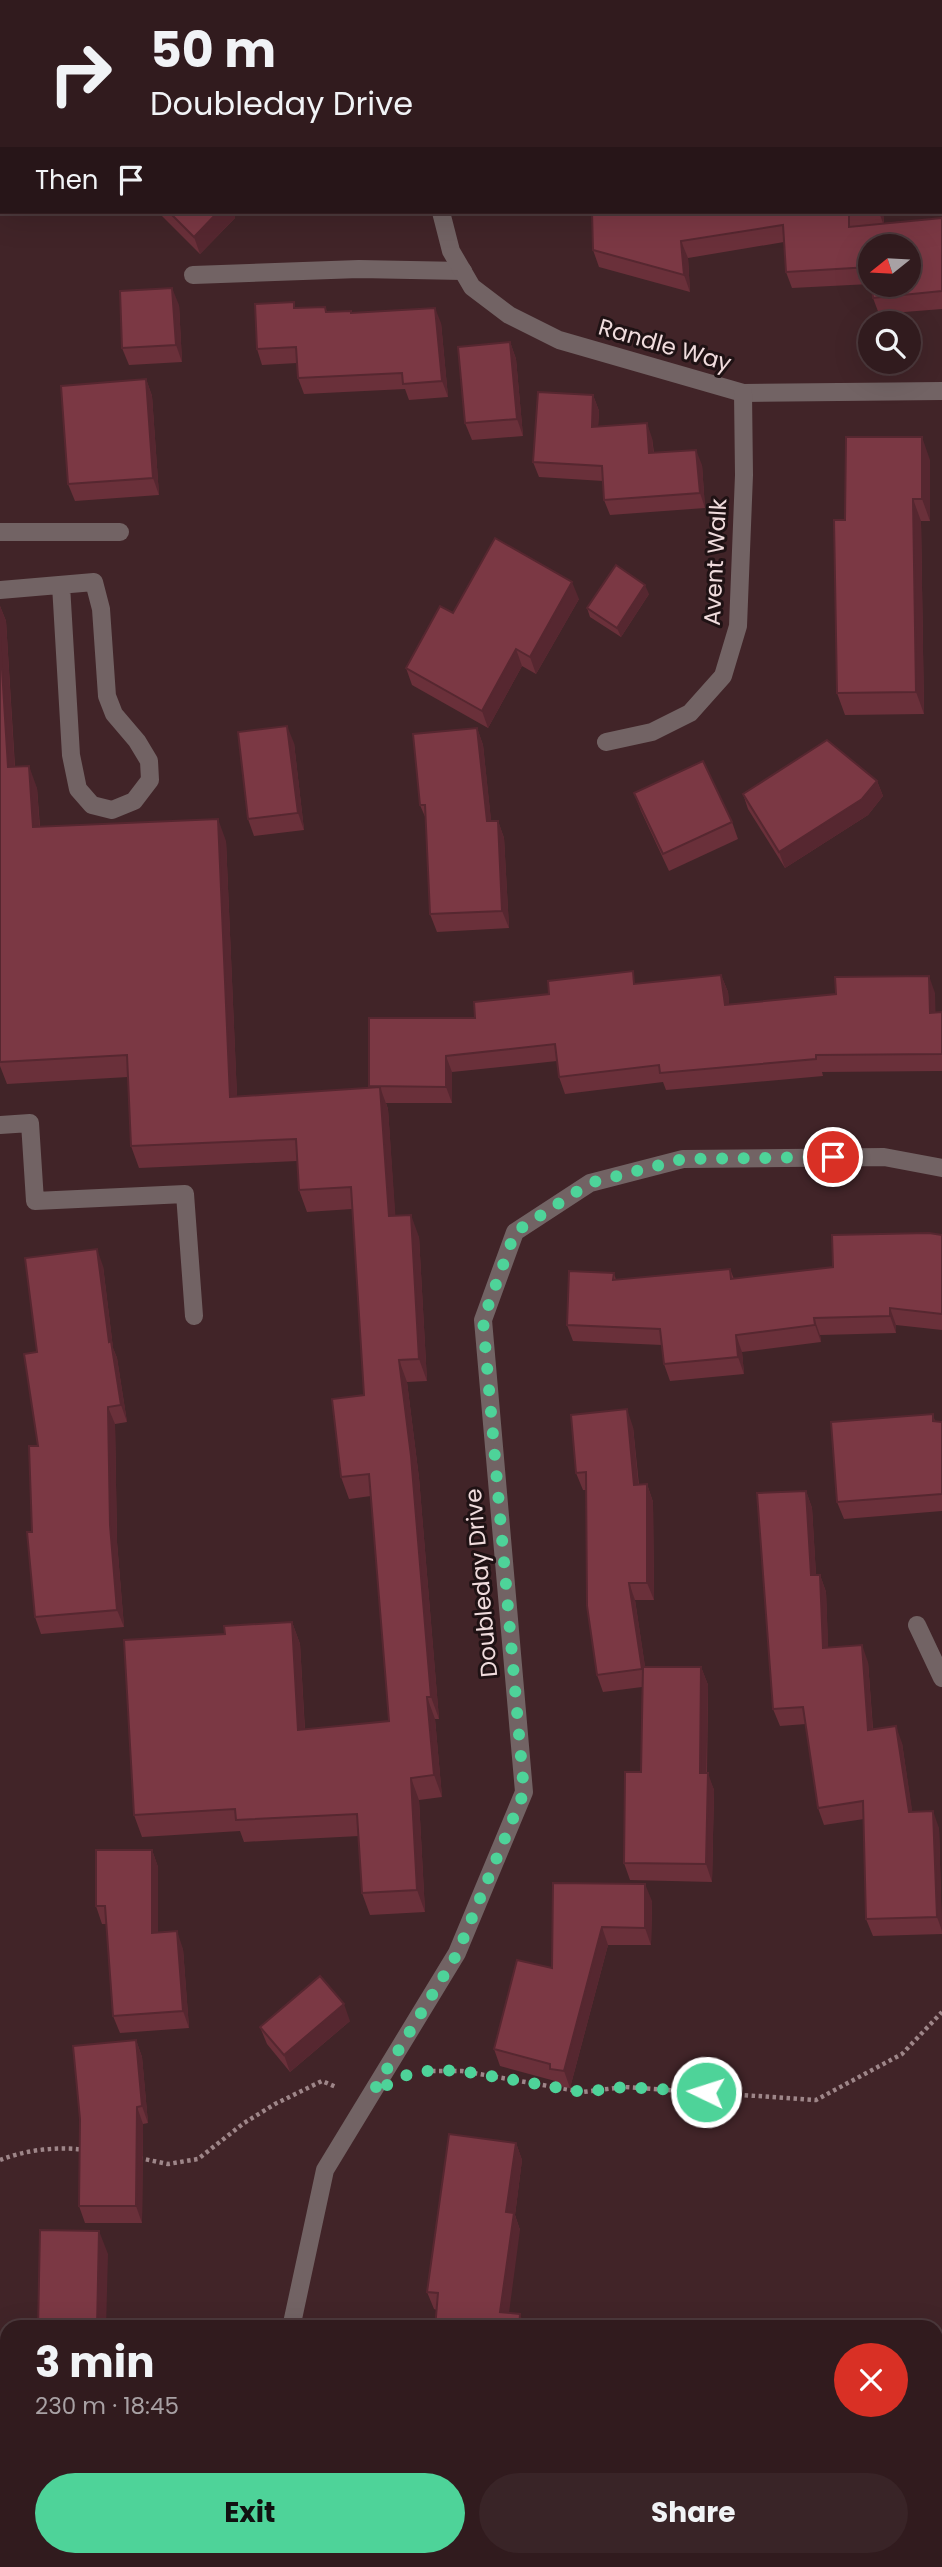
<!DOCTYPE html>
<html lang="en">
<head>
<meta charset="utf-8">
<style>
  :root { --surface:#311b1e; --page:#392427; --text:#f1f3f6; --muted:#a8a1a4; --line:#4c393c; --accent:#4ed399 }
  body { margin:0; font-family:Poppins,sans-serif; background:var(--page); color:var(--text); height:100vh; display:flex; flex-direction:column; font-size:26px; white-space:nowrap }
  * { box-sizing:border-box; margin:0 }
  p { font-size:23px; color:var(--muted) }
  .icon { flex:none; width:38px; height:38px; fill:none; stroke:currentColor; stroke-width:2; stroke-linecap:round; stroke-linejoin:round }
  .map { position:relative; flex:1; overflow:hidden }
  .drawer { position:absolute; left:0px; top:2320px; width:943px; height:247px; display:flex; flex-direction:column; background:var(--surface); border-radius:21px 21px 0 0; box-shadow:0 7px 28px #0002,0 0 0 2px var(--line) }
  .drawer>* { flex:none }
  .banner { position:absolute; left:0px; top:0px; width:943px; height:214px; box-shadow:0 7px 28px #0002,0 0 0 2px var(--line); background:#311b1e; color:var(--text); overflow:hidden }
  .needle { width:46px; rotate:252deg }
  .controls { position:absolute; left:858px; top:234px; display:grid; gap:14px }
  .controls a { display:grid; place-items:center; width:63px; height:63px; border-radius:50%; background:var(--surface); box-shadow:0 7px 28px #0002,0 0 0 2px var(--line); font-size:35px }
  .pin { position:absolute; display:grid; place-items:center; width:60px; height:60px; color:#fff; margin:-30px; border:4px solid #fff; border-radius:50%; box-shadow:0 2px 7px #0007 }
  .me { position:absolute; width:77px; margin:-38px; rotate:274deg; stroke-linejoin:round; filter:drop-shadow(0 0 5px #0008) }
  .turn { display:flex; align-items:center; gap:24px; height:147px; padding:0 35px; font-size:32px }
  .turn .icon { width:91px; height:91px; stroke-width:2.5 }
  .turn b { display:block; font-size:49px; line-height:60px }
  .then { display:flex; align-items:center; height:66px; padding:0 35px; background:#0003; gap:14px; font-size:26px }
  .round { display:grid; place-items:center; flex:none; width:74px; height:74px; border-radius:37px; background:var(--page) }
  .headline { display:flex; align-items:center; justify-content:space-between; height:119px; padding:0 35px }
  h1 { font-size:42px; font-weight:700; line-height:52px }
  .action { display:flex; gap:14px; margin-top:auto; padding:14px 35px }
  .action a { flex:1; height:80px; border-radius:42px; background:var(--accent); color:#111; font-size:28px; font-weight:700; line-height:80px; text-align:center }
  .action a+a { background:var(--page); color:var(--text) }
  .map>svg:first-child { display:block }
</style>
</head>
<body>
<div class="map">
<svg width="942" height="2567" viewBox="0 0 942 2567">
  <rect width="100%" height="100%" fill="#412428"/>
  <g fill="none" stroke-linecap="round" stroke-linejoin="round">
    <!-- path -->
    <g stroke="#9e8689" stroke-width="4.5" stroke-dasharray="3.5 3.5" stroke-linecap="butt">
      <polyline points="491,2 492,0"/>
      <polyline points="425,2071 462,2071 583,2092 624,2087 816,2100 902,2054 942,2012"/>
      <polyline points="139,2158 168,2164 198,2159 244,2123 275,2104 322,2081 336,2087"/>
      <path d="M0,2160c25,-10 58,-14 85,-10"/>
    </g>
    <!-- service -->
    <g stroke="#726364" stroke-width="18">
      <polyline points="180,2 181,0"/>
      <polyline points="193,275 359,269 463,271"/>
      <polyline points="0,532 120,532"/>
      <polyline points="0,590 94,582 101,609 107,696 114,714 137,741 149,761 150,780 134,801 112,810 92,805 78,789 71,755 61,585"/>
      <polyline points="0,1125 30,1123 35,1201 185,1194 194,1316"/>
    </g>
    <!-- minor -->
    <g stroke="#726364" stroke-width="18">
      <polyline points="441,212 451,251 472,287 509,315 559,340 743,393 942,391"/>
      <polyline points="606,742 652,732 690,713 723,676 738,626 744,475 743,393"/>
      <polyline points="917,1625 942,1678"/>
      <polyline points="291,2328 325,2170 457,1953 524,1792 483,1320 515,1232 590,1183 683,1159 884,1157 942,1168"/>
    </g>
    <!-- tertiary -->
    <polyline stroke="#726364" stroke-width="18" points="0,71 2,71"/>
  </g>
  <!-- wall -->
  <g fill="#6a303a">
    <polygon points="158,212 233,212 235,218 200,254"/>
    <polygon points="592,212 883,212 884,223 942,218 942,309 879,314 873,298 870,247 870,284 792,288 786,272 784,242 688,258 690,292 599,267 593,250"/>
    <polygon points="179,305 182,362 129,365 122,348"/>
    <polygon points="325,307 327,312 351,313 441,323 448,397 409,400 405,389 304,394 298,378 297,363 262,365 257,349 296,308"/>
    <polygon points="510,342 516,359 523,436 472,440 465,423"/>
    <polygon points="146,379 152,396 159,495 75,501 68,484"/>
    <polygon points="593,395 599,411 598,427 652,438 654,453 702,465 705,508 610,515 604,500 603,481 539,477 533,462"/>
    <polygon points="930,460 930,521 921,521 924,714 845,715 837,693 845,520"/>
    <polygon points="649,594 621,637 590,617 587,608"/>
    <polygon points="579,599 536,674 522,666 488,728 412,685 406,668 453,613"/>
    <polygon points="0,606 6,621 15,767 37,788 40,827 226,841 237,1097 369,1088 369,1086 475,1018 549,994 721,975 728,992 729,1004 935,993 935,1013 942,1012 942,1071 822,1072 823,1076 666,1090 663,1082 565,1094 559,1077 557,1061 452,1072 452,1103 386,1103 388,1109 395,1216 419,1237 427,1381 407,1382 419,1478 439,1719 435,1719 442,1797 419,1800 425,1912 370,1915 362,1893 359,1836 244,1842 240,1831 142,1837 134,1815 225,1634 292,1622 300,1644 305,1730 389,1721 371,1496 349,1499 341,1477 364,1395 352,1209 307,1212 299,1190 297,1161 139,1168 131,1146 128,1077 7,1084 0,1066"/>
    <polygon points="477,728 483,745 491,821 498,821 504,838 509,928 437,932 430,914 426,819 420,805"/>
    <polygon points="294,743 304,830 254,836 248,819"/>
    <polygon points="877,781 883,796 868,815 785,868 748,809 743,794"/>
    <polygon points="634,793 732,822 738,839 669,871 641,811"/>
    <polygon points="942,1235 942,1330 896,1325 896,1333 820,1335 821,1342 742,1352 744,1374 670,1381 664,1364 662,1345 573,1341 567,1325 614,1273 616,1280 730,1269 734,1279 833,1267"/>
    <polygon points="103,1266 113,1348 117,1358 127,1422 115,1424 117,1542 124,1627 41,1634 35,1617 32,1532 38,1446 37,1352"/>
    <polygon points="933,1414 935,1422 942,1422 942,1511 844,1519 837,1502"/>
    <polygon points="633,1427 639,1485 647,1484 653,1502 654,1600 635,1600 645,1667 701,1667 708,1685 707,1773 714,1790 712,1882 630,1880 624,1863 641,1772 642,1687 603,1692 597,1675 586,1490 583,1490 576,1473"/>
    <polygon points="806,1491 812,1508 816,1575 820,1575 826,1592 828,1648 868,1662 873,1729 902,1743 912,1812 939,1828 942,1934 873,1936 866,1919 864,1819 824,1825 818,1808 806,1724 780,1726 773,1709"/>
    <polygon points="152,1850 158,1867 158,1933 183,1949 189,2028 120,2033 113,2016 106,1924 102,1924 96,1906"/>
    <polygon points="553,1883 652,1901 651,1945 608,1945 570,2088 557,2086 555,2081 500,2066 494,2049 552,1968"/>
    <polygon points="350,2021 290,2072 267,2044 260,2027"/>
    <polygon points="136,2040 142,2057 148,2123 143,2124 142,2223 85,2223 79,2206"/>
    <polygon points="516,2143 522,2160 515,2215 520,2230 437,2310 434,2309 427,2292"/>
  </g>
  <!-- shaded-wall -->
  <g fill="#562730">
    <polygon points="218,212 233,212 235,218 200,254 194,237"/>
    <polygon points="879,212 883,212 884,226"/>
    <polygon points="681,241 688,258 690,292 684,275"/>
    <polygon points="172,288 179,305 182,362 176,345"/>
    <polygon points="435,308 441,323 448,397 442,381"/>
    <polygon points="510,342 516,359 523,436 517,419"/>
    <polygon points="146,379 152,396 159,495 153,478"/>
    <polygon points="593,395 599,411 597,442 592,427"/>
    <polygon points="647,423 652,438 655,469 649,453"/>
    <polygon points="922,437 930,460 930,521 922,499"/>
    <polygon points="696,450 702,465 705,508 700,493"/>
    <polygon points="913,499 921,521 924,714 916,692"/>
    <polygon points="572,582 579,599 536,674 530,657"/>
    <polygon points="645,585 649,594 621,637 617,628"/>
    <polygon points="0,606 6,621 16,789 8,767 0,636"/>
    <polygon points="516,649 522,666 488,728 482,711"/>
    <polygon points="287,726 294,743 304,830 298,813"/>
    <polygon points="477,728 483,745 493,838 487,821"/>
    <polygon points="29,766 37,788 41,849 33,827"/>
    <polygon points="877,781 883,796 868,815 785,868 779,852"/>
    <polygon points="218,819 226,841 238,1119 230,1097"/>
    <polygon points="498,821 504,838 509,928 502,911"/>
    <polygon points="721,975 728,992 731,1022 725,1005"/>
    <polygon points="929,976 935,993 936,1030 930,1013"/>
    <polygon points="446,1056 452,1072 452,1103 446,1087"/>
    <polygon points="380,1087 388,1109 397,1238 389,1216"/>
    <polygon points="411,1215 419,1237 427,1381 419,1359"/>
    <polygon points="97,1249 103,1266 113,1348 117,1358 127,1422 121,1405 109,1342"/>
    <polygon points="890,1308 896,1325 896,1333 890,1316"/>
    <polygon points="814,1318 820,1335 821,1342 815,1325"/>
    <polygon points="736,1335 742,1352 744,1374 738,1357"/>
    <polygon points="399,1360 407,1382 419,1478 439,1719 431,1697"/>
    <polygon points="108,1407 115,1424 117,1542 124,1627 117,1610 110,1525"/>
    <polygon points="627,1409 633,1427 640,1502 634,1485"/>
    <polygon points="647,1484 653,1502 654,1600 647,1583"/>
    <polygon points="806,1491 812,1508 817,1592 811,1575"/>
    <polygon points="820,1575 826,1592 829,1666 823,1648"/>
    <polygon points="629,1583 635,1600 648,1686 642,1669"/>
    <polygon points="292,1622 300,1644 306,1752 298,1730"/>
    <polygon points="862,1645 868,1662 874,1747 868,1730"/>
    <polygon points="701,1667 708,1685 706,1790 700,1773"/>
    <polygon points="427,1697 435,1719 442,1797 434,1775"/>
    <polygon points="896,1726 902,1743 915,1829 909,1812"/>
    <polygon points="708,1773 714,1790 712,1882 706,1864"/>
    <polygon points="411,1778 419,1800 425,1912 417,1890"/>
    <polygon points="933,1811 939,1828 942,1931 937,1917"/>
    <polygon points="152,1850 158,1867 158,1950 152,1933"/>
    <polygon points="645,1884 652,1901 651,1945 645,1928"/>
    <polygon points="602,1927 608,1945 570,2088 564,2071"/>
    <polygon points="177,1931 183,1949 189,2028 183,2011"/>
    <polygon points="344,2004 350,2021 290,2072 284,2055"/>
    <polygon points="136,2040 142,2057 148,2123 142,2106"/>
    <polygon points="137,2107 143,2124 142,2223 136,2206"/>
    <polygon points="516,2143 522,2160 515,2215 520,2230 507,2328 500,2312 506,2212"/>
    <polygon points="99,2231 108,2254 106,2328 97,2328"/>
    <polygon points="520,2314 525,2328 519,2328"/>
    <polygon points="125,2560 133,2560 133,2567 126,2567"/>
    <polygon points="398,2560 406,2560 405,2567 397,2567"/>
  </g>
  <!-- building -->
  <g fill="#7b3844" stroke="#562730" stroke-width="2">
    <polygon points="169,212 218,212 194,237"/>
    <polygon points="592,212 865,212 849,214 849,227 942,218 942,291 873,298 872,285 908,285 908,247 870,247 870,267 786,272 783,225 681,241 684,275 593,250"/>
    <polygon points="172,288 176,345 122,348 120,291"/>
    <polygon points="294,302 294,308 325,307 326,312 351,311 351,313 435,308 442,381 403,384 402,373 298,378 296,347 257,349 255,304"/>
    <polygon points="510,342 517,419 465,423 458,347"/>
    <polygon points="146,379 153,478 68,484 61,386"/>
    <polygon points="538,392 593,395 592,427 647,423 649,453 696,450 700,493 604,500 602,466 533,462"/>
    <polygon points="846,437 922,437 922,499 913,499 916,692 837,693 834,520 845,520"/>
    <polygon points="495,538 572,582 530,657 516,649 482,711 406,668 440,606 453,613"/>
    <polygon points="616,565 645,585 617,628 587,608"/>
    <polygon points="0,636 8,767 29,766 33,827 218,819 230,1097 380,1087 389,1216 411,1215 419,1359 399,1360 411,1456 431,1697 427,1697 434,1775 411,1778 417,1890 362,1893 357,1814 236,1820 235,1809 134,1815 124,1640 225,1634 224,1626 292,1622 298,1730 389,1721 369,1474 341,1477 332,1399 364,1395 351,1187 299,1190 296,1139 131,1146 127,1055 0,1062"/>
    <polygon points="287,726 298,813 248,819 238,732"/>
    <polygon points="477,728 487,821 498,821 502,911 430,914 425,805 420,805 413,734"/>
    <polygon points="827,740 877,781 862,799 779,852 743,794"/>
    <polygon points="703,761 732,822 663,854 634,793"/>
    <polygon points="633,971 634,984 721,975 725,1005 836,994 835,977 929,976 930,1013 942,1012 942,1054 816,1055 816,1059 660,1073 659,1065 559,1077 555,1044 446,1056 446,1087 369,1086 369,1018 475,1018 474,1002 549,994 548,981"/>
    <polygon points="929,1233 942,1235 942,1314 890,1308 890,1316 814,1318 815,1325 736,1335 738,1357 664,1364 660,1329 567,1325 569,1271 614,1273 613,1280 730,1269 731,1279 833,1267 832,1235"/>
    <polygon points="97,1249 109,1342 111,1341 121,1405 108,1407 110,1525 117,1610 35,1617 27,1532 32,1532 29,1446 38,1446 24,1354 37,1352 25,1258"/>
    <polygon points="627,1409 634,1485 647,1484 647,1583 629,1583 642,1669 597,1675 587,1606 586,1472 576,1473 571,1415"/>
    <polygon points="933,1414 933,1421 942,1422 942,1494 837,1502 831,1422"/>
    <polygon points="806,1491 811,1575 820,1575 823,1648 862,1645 868,1730 896,1726 909,1812 933,1811 937,1917 866,1919 863,1801 818,1808 803,1707 773,1709 757,1493"/>
    <polygon points="643,1667 701,1667 700,1773 708,1773 706,1864 624,1863 625,1772 641,1772"/>
    <polygon points="96,1850 152,1850 152,1933 177,1931 183,2011 113,2016 105,1906 96,1906"/>
    <polygon points="553,1883 645,1884 645,1928 602,1927 564,2071 550,2069 550,2064 494,2049 517,1960 552,1968"/>
    <polygon points="320,1976 344,2004 284,2055 260,2027"/>
    <polygon points="136,2040 142,2106 137,2107 136,2206 79,2206 80,2119 73,2046"/>
    <polygon points="449,2134 516,2143 506,2212 514,2213 500,2312 520,2314 519,2328 435,2328 438,2293 427,2292"/>
    <polygon points="40,2230 99,2231 97,2328 38,2328"/>
    <polygon points="64,2560 125,2560 126,2567 64,2567"/>
    <polygon points="355,2560 398,2560 397,2567 354,2567"/>
  </g>
  <g fill="none" stroke-linecap="round" stroke-linejoin="round">
    <!-- route -->
    <polyline stroke="#4ed399" stroke-width="12" stroke-dasharray="0 21.6" points="706,2092 624,2087 583,2092 462,2071 432,2070 407,2075 373,2092 457,1954 524,1792 483,1320 515,1232 590,1183 683,1159 833,1157"/>
  </g>
  <g text-anchor="middle" stroke-width="6" stroke-linejoin="round" paint-order="stroke">
    <!-- street labels -->
    <g font-size="23" fill="#f0dcdd" stroke="#1f1214">
      <text transform="translate(665 345) rotate(16)" y="8">Randle Way</text>
      <text transform="translate(715 562) rotate(-87)" y="8">Avent Walk</text>
      <text transform="translate(481 1583) rotate(-95)" y="8">Doubleday Drive</text>
    </g>
  </g>
</svg>
<div class="controls">
<a><svg class="needle" viewBox="-14 -14 28 28"><path d="M0-13l5 13h-10z" fill="#e53935"/><path d="M0 13l5-13h-10z" fill="#a8a1a4"/></svg></a>
<a><svg class="icon" aria-label="search" viewBox="0 0 24 24"><circle cx="10" cy="10" r="6"/><path d="M15 15l6 6"/></svg></a>
</div>
<div class="pin" style="left:833px;top:1157px;background:#d93025"><svg class="icon" aria-label="arrive" viewBox="0 0 24 24"><path d="M6 21V4h12l-3 4 3 4H6"/></svg></div>
<svg class="me" style="left:706px;top:2092px" viewBox="-20 -20 40 40"><circle r="17" fill="#4ed399" stroke="#fff" stroke-width="3"/><path d="M0-11L8 9 0 5-8 9z" fill="#fff"/></svg>
<div class="banner">
<div class="turn"><svg class="icon" aria-label="right" viewBox="0 0 24 24"><path d="M7 20v-9h11M14 6l5 5-5 5"/></svg><div><b>50 m</b>Doubleday Drive</div></div>
<div class="then">Then<svg class="icon" aria-label="arrive" viewBox="0 0 24 24"><path d="M6 21V4h12l-3 4 3 4H6"/></svg></div>
</div>
<section class="drawer">
<div class="headline"><div><h1>3 min</h1><p>230 m · 18:45</p></div><a class="round" style="background:#d93025;color:#fff"><svg class="icon" aria-label="close" viewBox="0 0 24 24"><path d="M6 6l12 12M18 6L6 18"/></svg></a></div>
<div class="action"><a>Exit</a><a>Share</a></div>
</section>
</div>
</body>
</html>
